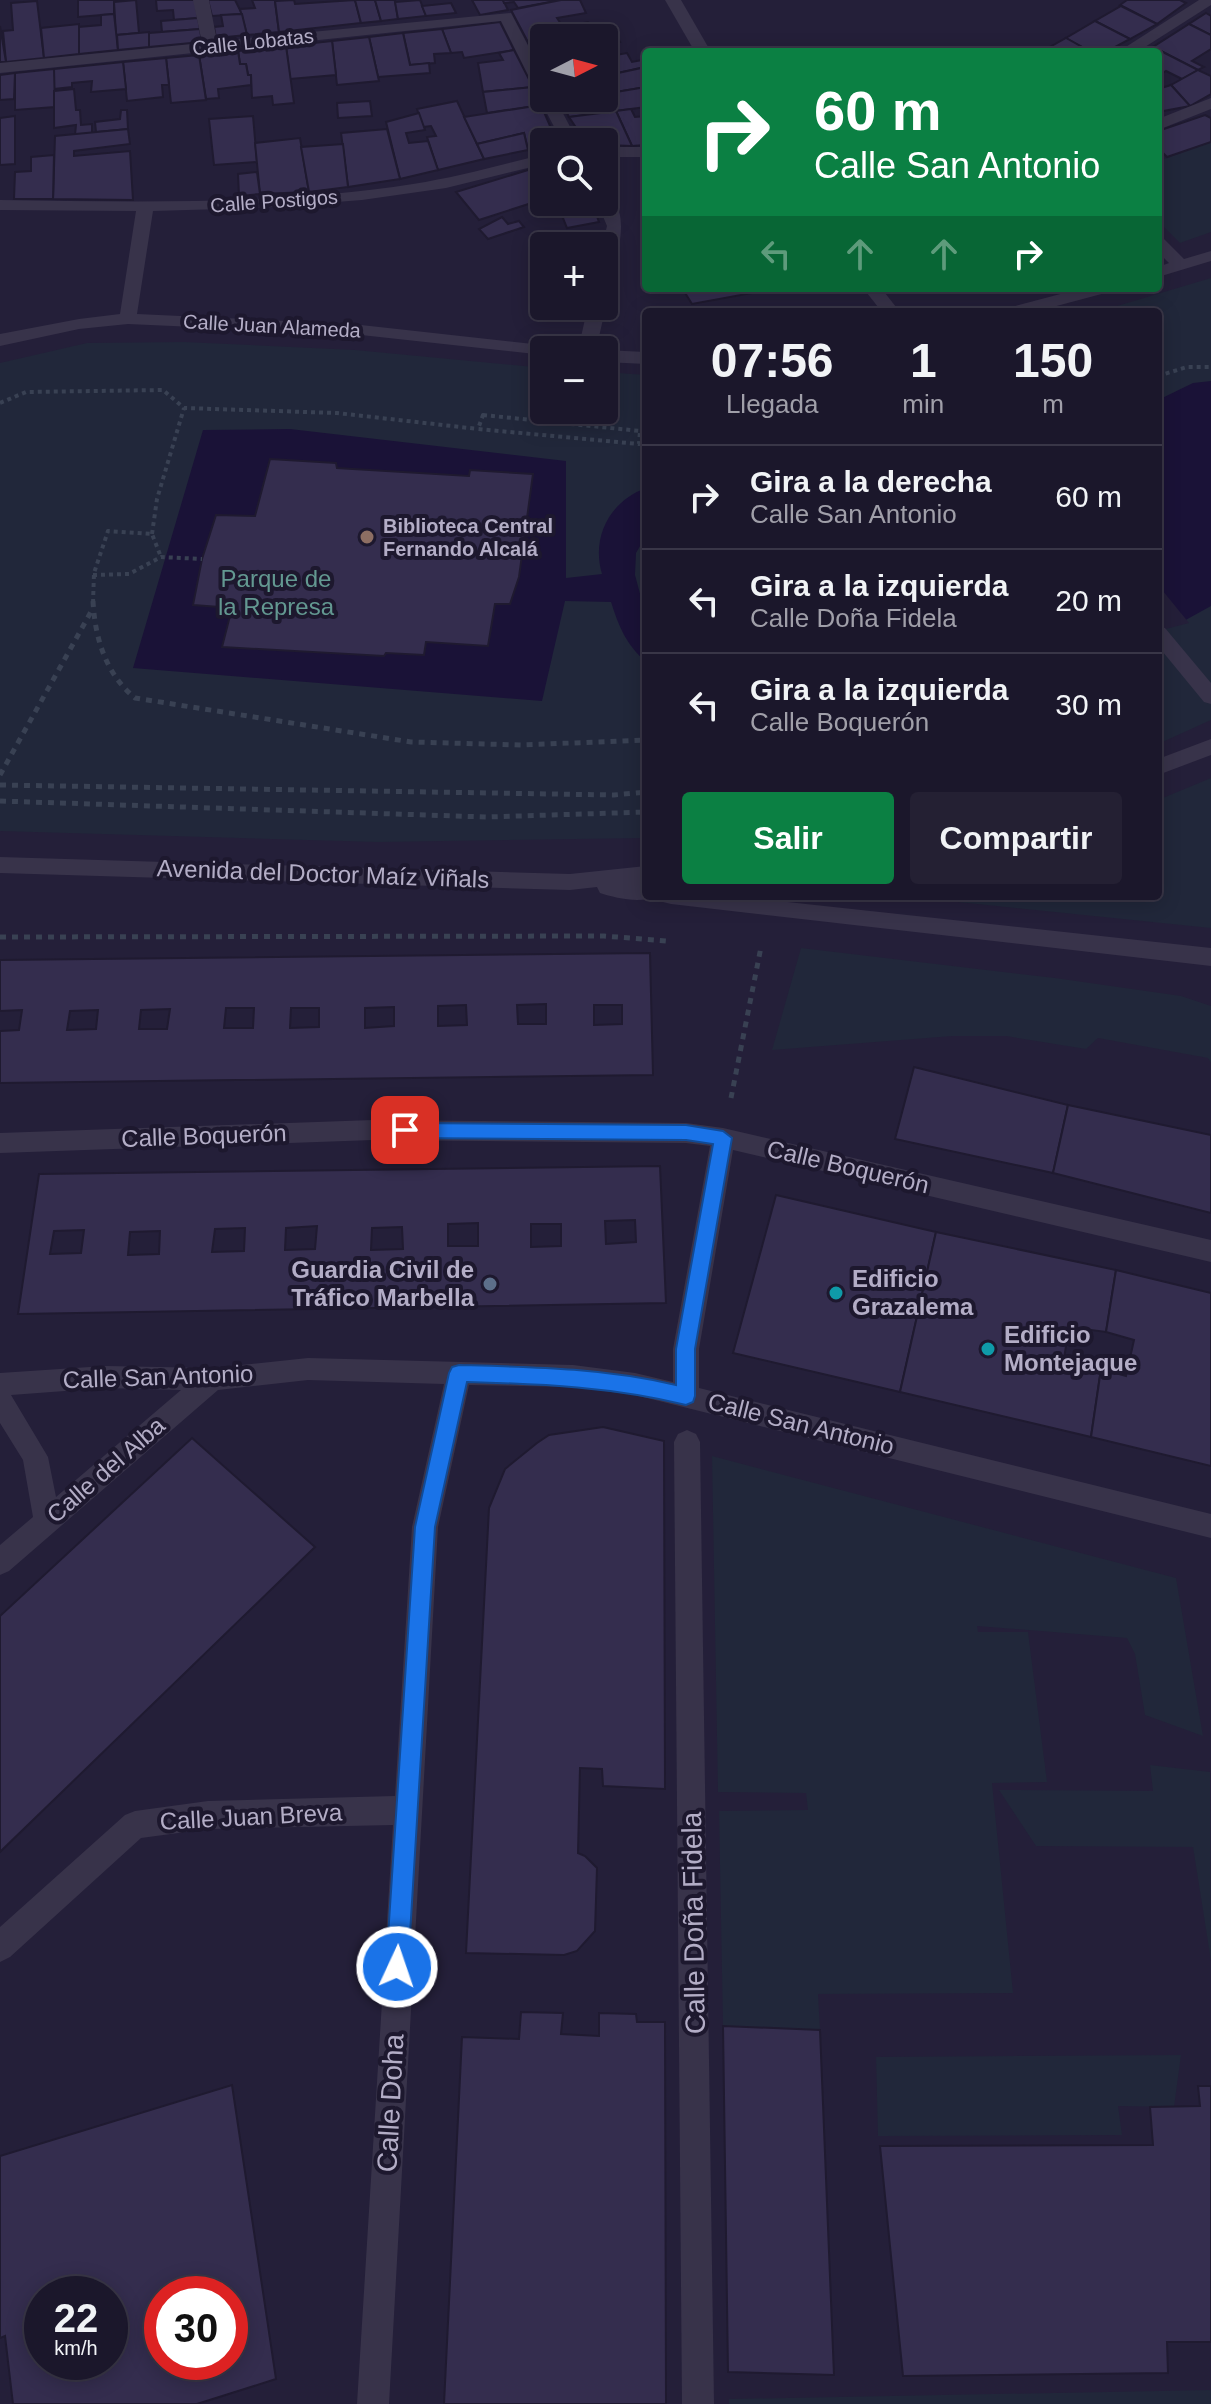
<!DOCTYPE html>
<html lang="es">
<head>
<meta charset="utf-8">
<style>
  :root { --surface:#1b172b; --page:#242033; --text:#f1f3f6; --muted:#a09fa9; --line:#393647; --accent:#0b8043 }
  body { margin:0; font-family:Arial,sans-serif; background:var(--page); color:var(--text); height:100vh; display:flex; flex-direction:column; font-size:30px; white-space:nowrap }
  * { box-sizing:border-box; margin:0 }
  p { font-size:26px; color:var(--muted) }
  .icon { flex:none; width:44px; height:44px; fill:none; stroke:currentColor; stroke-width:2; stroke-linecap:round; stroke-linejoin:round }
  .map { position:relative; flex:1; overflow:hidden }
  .details { position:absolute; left:642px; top:308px; width:520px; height:592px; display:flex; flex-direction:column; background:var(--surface); border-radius:8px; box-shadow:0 4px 20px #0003,0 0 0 2px var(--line) }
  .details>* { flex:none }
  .banner { position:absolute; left:642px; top:48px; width:520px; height:244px; border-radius:8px; box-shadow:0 4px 20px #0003,0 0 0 2px var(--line); background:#0b8043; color:#fff; overflow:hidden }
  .needle { width:52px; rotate:84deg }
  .fabs { position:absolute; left:530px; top:24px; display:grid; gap:16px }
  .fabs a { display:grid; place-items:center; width:88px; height:88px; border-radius:8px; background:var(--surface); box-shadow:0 4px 20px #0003,0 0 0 2px var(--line); font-size:40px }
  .speed { position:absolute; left:24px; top:2276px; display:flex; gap:16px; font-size:40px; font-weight:700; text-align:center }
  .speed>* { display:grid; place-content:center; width:104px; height:104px; border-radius:50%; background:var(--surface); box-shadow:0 4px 20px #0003,0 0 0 2px var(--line); line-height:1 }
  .speed small { font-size:20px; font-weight:400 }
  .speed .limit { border:12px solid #d22; background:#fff; color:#111 }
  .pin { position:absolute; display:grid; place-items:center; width:68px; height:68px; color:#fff; margin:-34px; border-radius:16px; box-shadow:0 4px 12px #0006 }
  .me { position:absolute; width:88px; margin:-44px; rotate:3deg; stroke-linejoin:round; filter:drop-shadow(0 0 6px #0008) }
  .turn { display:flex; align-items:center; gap:28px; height:168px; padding:0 40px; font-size:36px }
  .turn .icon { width:104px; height:104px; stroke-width:2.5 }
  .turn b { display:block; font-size:56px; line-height:68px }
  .lanes { display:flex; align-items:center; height:76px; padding:0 40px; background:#0003; justify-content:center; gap:40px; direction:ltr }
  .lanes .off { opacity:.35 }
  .eta { display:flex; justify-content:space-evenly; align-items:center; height:136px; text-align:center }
  .eta b { font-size:48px; font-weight:600; line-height:56px }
  .action { display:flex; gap:16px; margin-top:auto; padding:16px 40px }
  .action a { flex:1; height:92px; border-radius:8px; background:var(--accent); color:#fff; font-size:32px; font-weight:600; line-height:92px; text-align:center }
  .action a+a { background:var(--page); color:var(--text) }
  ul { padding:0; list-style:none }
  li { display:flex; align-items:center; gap:24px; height:104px; padding:0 40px; border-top:2px solid var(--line) }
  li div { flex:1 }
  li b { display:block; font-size:30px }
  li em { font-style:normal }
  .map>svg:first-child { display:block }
</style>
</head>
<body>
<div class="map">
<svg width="1211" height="2404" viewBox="0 0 1211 2404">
  <rect width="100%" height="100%" fill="#241f39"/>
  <!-- green -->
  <g fill="#21273a">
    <polygon points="1211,142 1211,232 1180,243 1158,221 1158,161"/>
    <polygon points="1211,278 1211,720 1158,744 1158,312 1097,312"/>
    <polygon points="184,342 355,350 544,368 544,410 604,410 604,372 646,375 646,838 378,842 0,831 0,363 87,343"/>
    <polygon points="1211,778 1211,928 900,896 1158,896 1158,800"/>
    <polygon points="801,948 1055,978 1181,996 1211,1006 1211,1063 1208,1058 1098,1038 1086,1049 1006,1036 953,1036 772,1050"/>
    <polygon points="712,1456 1176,1578 1203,1736 1145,1715 1135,1654 1127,1638 977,1626 978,1632 1028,1632 1047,1782 992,1783 1013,1993 818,1994 820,2030 723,2026 719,1811 808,1810 806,1793 718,1792"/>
    <polygon points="1150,1765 1210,1772 1211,1961 1193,1847 1036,1846 999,1790 1153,1791"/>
    <polygon points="1181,2055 1174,2107 1118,2106 1122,2135 878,2136 876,2057"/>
    <polygon points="1211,2390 1211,2404 729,2404 729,2399"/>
  </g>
  <!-- water -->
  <g fill="#1a1237">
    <polygon points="1211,381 1211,606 1182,622 1158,627 1158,400 1193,383"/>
    <path d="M290,429l276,32v117l36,-4c-11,-37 8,-73 44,-86v48l-10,17 -1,22 11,41v46c-20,-18 -27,-35 -35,-60l-46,-1 -23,100 -409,-33 70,-238z"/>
  </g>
  <!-- pier -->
  <polygon fill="#241f39" points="1158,585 1189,623 1158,631"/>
  <!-- building -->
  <g fill="#342d4e" stroke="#1f1a30" stroke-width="2" fill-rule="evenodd">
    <polygon points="78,0 130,0 114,2 114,14 78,17"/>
    <polygon points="136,0 139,33 116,35 114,2"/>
    <polygon points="156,0 195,0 198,18 174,20 173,10 157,11"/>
    <polygon points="208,0 235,0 242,14 212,16"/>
    <polygon points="252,0 280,0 275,1 279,32 247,35 240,9 255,8"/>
    <polygon points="294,0 295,4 355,0 361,23 279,32 275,1"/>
    <polygon points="355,0 375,0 381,21 361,23"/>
    <polygon points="375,0 395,0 398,19 381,21"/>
    <polygon points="420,0 426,16 398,19 395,2"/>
    <polygon points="472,0 503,0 508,10 480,15"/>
    <polygon points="503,0 561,0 518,8 514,2 504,3"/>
    <polygon points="561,0 580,0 586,13 557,18 563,27 588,22 594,31 562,38 544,38 544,41 529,44 511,10"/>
    <polygon points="1127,0 1180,0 1186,3 1157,24 1120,5"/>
    <polygon points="37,1 44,58 6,62 3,31 13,30 11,3"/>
    <polygon points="451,3 456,13 426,16 422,6"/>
    <polygon points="1121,6 1157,24 1130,39 1095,21"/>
    <polygon points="1206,13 1211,16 1211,35 1189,24"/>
    <polygon points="114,14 118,50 79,54 78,27 101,25 101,15"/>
    <polygon points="242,14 247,35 216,38 214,27 223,26 221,15"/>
    <polygon points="198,18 200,29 162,32 161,21"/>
    <polygon points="1095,21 1130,39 1106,52 1091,52 1066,38"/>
    <polygon points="500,22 514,50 464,58 462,52 451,53 442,29"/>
    <polygon points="79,24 79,54 44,58 41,28"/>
    <polygon points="1189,24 1211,35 1211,49 1192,61 1204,67 1198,70 1153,47"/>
    <polygon points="0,26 6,62 0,62"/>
    <polygon points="612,27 620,42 604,45 604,38 600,38 596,31"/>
    <polygon points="200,29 202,42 149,47 149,33"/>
    <polygon points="442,29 451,53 434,54 435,63 410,65 403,33"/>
    <polygon points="149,32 149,47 118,50 117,35"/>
    <polygon points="403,33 410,65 429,63 430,73 378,77 369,37"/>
    <polygon points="369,37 379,81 337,85 332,41"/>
    <polygon points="1066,38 1091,52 1041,52"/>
    <polygon points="332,41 336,75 290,79 286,46"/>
    <polygon points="544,41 544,67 542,68 529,44"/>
    <polygon points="286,46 294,103 273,105 272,96 252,98 251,75 248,75 246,64 240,64 238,51"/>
    <polygon points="1153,47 1198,70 1182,79 1166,71 1158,76 1158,52 1145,52"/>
    <polygon points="514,50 533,87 483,92 478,63 503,60 499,53"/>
    <polygon points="238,51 240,64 246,64 248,75 251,75 251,85 218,89 219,98 206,99 199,55"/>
    <polygon points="627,53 632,62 642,60 645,67 604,76 604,57"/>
    <polygon points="199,55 206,100 171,103 166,58"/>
    <polygon points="166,58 169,85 162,85 163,97 127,101 123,62"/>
    <polygon points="123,62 126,89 91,92 92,81 72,83 72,87 54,89 54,69"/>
    <polygon points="646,67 646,87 604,94 604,84 607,83 604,76"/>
    <polygon points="54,69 55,107 15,110 15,73"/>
    <polygon points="1198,70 1211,76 1211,94 1190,106 1171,85"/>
    <polygon points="15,73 14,99 0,100 0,75"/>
    <polygon points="1171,85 1190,106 1158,112 1158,89"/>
    <polygon points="533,87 541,105 487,113 483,92"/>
    <polygon points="646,87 646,107 569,117 561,102 604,98 604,94"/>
    <polygon points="74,89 76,110 80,110 81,125 92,124 92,133 75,135 76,125 54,128 54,91"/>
    <polygon points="370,101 372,116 338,118 337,103"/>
    <polygon points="457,101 484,159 438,170 427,137 436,136 431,126 423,127 417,109"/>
    <polygon points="541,105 557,142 544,142 544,146 528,150 524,133 477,144 464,117"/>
    <polygon points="631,109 635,117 646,116 646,145 632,146 616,111"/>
    <polygon points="121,110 127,110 128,129 96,132 95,122 120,119"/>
    <polygon points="616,111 632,146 604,145 604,142 583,138 569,117"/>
    <polygon points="419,113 425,130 406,133 409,143 428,141 438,170 400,179 386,122"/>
    <polygon points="1205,115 1211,118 1211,142 1167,157 1158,148 1158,131"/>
    <polygon points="15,116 15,164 0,165 0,118"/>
    <polygon points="253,116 257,162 214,165 209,119"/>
    <polygon points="128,129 130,144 74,151 74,156 130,151 133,200 53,199 55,136"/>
    <polygon points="387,129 400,179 348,187 341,133"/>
    <polygon points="524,133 528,150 484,159 477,144"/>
    <polygon points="300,138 309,192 260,194 255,143"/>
    <polygon points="343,144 348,187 309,192 301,147"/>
    <polygon points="54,155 53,199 14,199 15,172 31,171 31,157"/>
    <polygon points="541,166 544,169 544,199 479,220 456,192"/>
    <polygon points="257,172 260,194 239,196 238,174"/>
    <polygon points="594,208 599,222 567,228 561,213"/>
    <polygon points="502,217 508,224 519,221 524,227 488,239 479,229"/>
    <polygon points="682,288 761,288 763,291 692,304"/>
    <polygon points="270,459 336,463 337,468 469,476 470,470 533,474 519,577 510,604 495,604 488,646 426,642 424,655 386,653 384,656 222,647 232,608 193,605 202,559 216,515 255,516"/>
    <path d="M650,953l3,122 -653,8v-52l19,-1 3,-20 -22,1v-51zM546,1004v20h-28l-1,-19zM466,1005l1,20 -29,1v-20zM594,1005h28v19l-28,1zM394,1007v19l-29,2v-20zM226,1008h28l-1,20h-29zM291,1008h28v19l-29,1zM170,1009l-3,20h-28l2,-19zM98,1010l-2,19 -29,1 3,-19z"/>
    <polygon points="914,1067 1068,1105 1053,1173 895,1139"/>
    <polygon points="1068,1105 1211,1135 1211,1213 1053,1173"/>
    <path d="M660,1166l6,137 -648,11 21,-140zM635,1220l1,22 -30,2 -1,-23zM478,1223v23h-30v-22zM531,1224h30v22l-30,1zM317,1226l-2,23 -30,1 1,-22zM402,1227l1,22 -32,1 1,-22zM245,1228l-1,23 -32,1 3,-23zM84,1230l-3,23 -31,1 4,-23zM160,1231l-1,23 -31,1 2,-23z"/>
    <polygon points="776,1195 936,1232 900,1392 733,1353"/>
    <polygon points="936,1232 1116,1270 1106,1332 1069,1327 1063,1365 1101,1369 1091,1437 900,1392"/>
    <polygon points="1116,1270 1211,1293 1211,1466 1091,1437 1101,1369 1126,1376 1134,1340 1106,1332"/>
    <polygon points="603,1427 664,1441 665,1789 603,1786 602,1769 580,1768 578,1853 585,1856 597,1868 595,1931 577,1951 564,1955 466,1953 489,1508 505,1469 537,1443 549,1435"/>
    <polygon points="192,1438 315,1547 0,1852 0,1616"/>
    <polygon points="521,2012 563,2013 561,2034 599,2036 599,2013 636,2014 637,2022 665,2022 666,2404 444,2404 462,2037 519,2039"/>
    <polygon points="723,2026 820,2030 834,2375 728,2372"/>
    <path d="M232,2085l44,294 -79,25h-184l-8,-68 -5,2v-182zM42,2294h68v68h-68zM162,2294h68v68h-68z"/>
    <polygon points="1198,2086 1211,2086 1211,2342 1167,2342 1168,2373 903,2376 880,2146 1153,2145 1150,2107 1200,2106"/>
  </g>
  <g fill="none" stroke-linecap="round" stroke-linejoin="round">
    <!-- path-far1 -->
    <g stroke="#394153" stroke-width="4" stroke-dasharray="4 4" stroke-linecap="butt">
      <polyline points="1158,376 1187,367 1211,367"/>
      <polyline points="0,403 26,392 163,390 184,408 337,413 478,429"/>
      <polygon points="483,415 640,431 639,444 478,429"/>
      <polyline points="569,424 572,410"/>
      <polyline points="639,444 646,444"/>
      <polyline points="152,534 157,499 184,408"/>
      <polyline points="93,575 129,574 161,557 202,559"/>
      <polyline points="93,603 94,573 108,531 152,534 161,557"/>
    </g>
    <!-- path -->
    <g stroke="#394153" stroke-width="5" stroke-dasharray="6 6" stroke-linecap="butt">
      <path d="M93,601c2,38 13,73 42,97l276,44 111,3 124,-5"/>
      <polyline points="0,775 92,610"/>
      <polyline points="0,785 614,795 646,792"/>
      <polyline points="0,801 486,817 646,812"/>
      <polyline points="0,937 604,936 667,941"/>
      <polyline points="731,1098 761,947"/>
    </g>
    <!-- minor -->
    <g fill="#38334a" fill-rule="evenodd">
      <polygon points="193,0 209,0 217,41 511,13 544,76 544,98 555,98 578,142 562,142 539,98 541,95 536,91 501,21 0,73 0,63 202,43"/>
      <polygon points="665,0 681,0 711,52 695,52"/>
      <polygon points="1199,0 1211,0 1211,5 1137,52 1118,52"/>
      <polygon points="1211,98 1211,109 1158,130 1158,119"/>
      <rect x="604" y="147" width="42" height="10"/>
      <path d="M544,154v10l-98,24 -84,12 -103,8 -106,3 -16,103 215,10 199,22 3,4h-10v5l-192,-21 -224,-10 -49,5 -79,17v-12l79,-15 41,-5 16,-103 -136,-1v-10c138,2 277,5 413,-16 45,-7 88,-19 131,-30z"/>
      <path d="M604,195c29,10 13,59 9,80l-9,5 -2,-34 5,-20 -10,-24h7z"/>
      <polygon points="1158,238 1164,239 1184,259 1211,251 1211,261 1158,277 1158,267 1169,263 1158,252"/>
      <polygon points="863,288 881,288 900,312 882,312"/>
      <polygon points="1083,288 1112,288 1109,292 1034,312 1005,312 1008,308"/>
      <polygon points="604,304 606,306 596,350 578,350 588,306 604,306"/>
      <polygon points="604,350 646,352 646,364 604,362"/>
      <polygon points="1158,626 1165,628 1211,683 1211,704 1204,702 1158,646"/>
      <polygon points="1211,739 1211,755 1158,775 1158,759"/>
      <path d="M0,857l570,17 76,-8v16l-6,1 6,1v12h9c-13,8 -40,2 -55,-3l-3,-6 -27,3 -570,-17z"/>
      <polygon points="660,896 733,896 1211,948 1211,966 671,904 663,902"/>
      <path d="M373,1120l313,3 37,5 488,112v22l-478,-112 -34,199v39l512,126v24l-576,-143 -62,-8 -104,-2 -31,142 -49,877h-32l36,-579 -185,4 -67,9 -131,119 -10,5v-35l125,-112 10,-4 73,-10 187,-5 17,-269 32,-143 -136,-4 -90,10 -209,181 -9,4v-30l33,-28 -10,-57 -23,-37v-50l105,-7 107,2 96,-10 265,7 62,8 38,9v-33l37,-203 -24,-3 -313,-3 -373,13v-20zM105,1388l76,2 -125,107 -8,-40 -37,-62z"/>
      <polygon points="687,1430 696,1434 700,1442 714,2404 682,2404 674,1442 678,1434"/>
    </g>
  </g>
  <!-- route -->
  <path fill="#1a73e8" stroke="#114b97" stroke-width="2" d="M405,1123l281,2 37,6 9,7 -37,211v47l-2,6 -7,3c-73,-18 -144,-21 -219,-23l-32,145 -27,440 -3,8 -8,3 -8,-3 -3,-8 29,-440 34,-154 3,-6 7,-2c74,2 145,3 217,20v-36l37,-205 -27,-4 -281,-2 -9,-8z"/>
  <!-- markers -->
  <circle fill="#8d6e63" stroke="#1d182e" stroke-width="3" cx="367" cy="537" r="8"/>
  <circle fill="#5c6f8a" stroke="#1d182e" stroke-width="3" cx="490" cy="1284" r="8"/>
  <g fill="#0f9aa8" stroke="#1d182e" stroke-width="3">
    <circle cx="836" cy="1293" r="8"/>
    <circle cx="988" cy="1349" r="8"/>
  </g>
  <g text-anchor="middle" stroke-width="8" stroke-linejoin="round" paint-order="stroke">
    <!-- far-street labels -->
    <g font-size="20" fill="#b3adc6" stroke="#1d182e">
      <text transform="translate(253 42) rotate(-6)" y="7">Calle Lobatas</text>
      <text transform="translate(274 201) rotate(-4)" y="7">Calle Postigos</text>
      <text transform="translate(272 326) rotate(3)" y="7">Calle Juan Alameda</text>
    </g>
    <!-- far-poi labels -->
    <g font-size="20" font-weight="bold" fill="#b3adc6" stroke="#1d182e" text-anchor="start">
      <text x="383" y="533">Biblioteca Central<tspan x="383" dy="23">Fernando Alcalá</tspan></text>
    </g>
    <!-- park labels -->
    <g font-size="24" fill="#639891" stroke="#1d182e">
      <text x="276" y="587">Parque de<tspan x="276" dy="28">la Represa</tspan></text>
    </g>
    <!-- street labels -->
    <g font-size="24" fill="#b3adc6" stroke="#1d182e">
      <text transform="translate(323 874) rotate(2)" y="8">Avenida del Doctor Maíz Viñals</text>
      <text transform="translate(204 1136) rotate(-2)" y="8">Calle Boquerón</text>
      <text transform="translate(848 1167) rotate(13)" y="8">Calle Boquerón</text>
      <text transform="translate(158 1377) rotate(-2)" y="8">Calle San Antonio</text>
      <text transform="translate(801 1424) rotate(14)" y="8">Calle San Antonio</text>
      <text transform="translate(106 1470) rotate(-41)" y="8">Calle del Alba</text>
      <text transform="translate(251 1817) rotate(-3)" y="8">Calle Juan Breva</text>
    </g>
    <!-- poi labels -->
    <g font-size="24" font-weight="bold" fill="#b3adc6" stroke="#1d182e" text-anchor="start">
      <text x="474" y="1278" text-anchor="end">Guardia Civil de<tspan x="474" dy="28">Tráfico Marbella</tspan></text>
      <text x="852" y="1287">Edificio<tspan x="852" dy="28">Grazalema</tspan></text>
      <text x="1004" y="1343">Edificio<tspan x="1004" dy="28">Montejaque</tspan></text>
    </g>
    <!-- near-street labels -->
    <g font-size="28" fill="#b3adc6" stroke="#1d182e">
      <text transform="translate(693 1923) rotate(-91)" y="10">Calle Doña Fidela</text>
      <text transform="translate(390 2103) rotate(-87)" y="10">Calle Doha</text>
    </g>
  </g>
</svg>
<div class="fabs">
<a><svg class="needle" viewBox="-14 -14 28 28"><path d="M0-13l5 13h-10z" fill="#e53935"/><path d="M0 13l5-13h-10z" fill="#a09fa9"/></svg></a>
<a><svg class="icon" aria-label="search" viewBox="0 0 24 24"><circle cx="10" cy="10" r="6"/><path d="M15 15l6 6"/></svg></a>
<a>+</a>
<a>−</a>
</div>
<div class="speed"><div>22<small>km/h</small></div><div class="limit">30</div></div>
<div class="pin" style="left:405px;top:1130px;background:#d93025"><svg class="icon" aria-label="arrive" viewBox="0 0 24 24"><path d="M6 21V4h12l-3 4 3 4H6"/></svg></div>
<svg class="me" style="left:397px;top:1967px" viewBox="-20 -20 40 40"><circle r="17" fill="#1a73e8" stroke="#fff" stroke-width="3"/><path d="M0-11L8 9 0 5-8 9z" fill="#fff"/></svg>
<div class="banner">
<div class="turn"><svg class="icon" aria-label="right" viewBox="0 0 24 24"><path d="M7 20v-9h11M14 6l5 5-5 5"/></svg><div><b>60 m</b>Calle San Antonio</div></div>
<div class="lanes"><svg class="icon off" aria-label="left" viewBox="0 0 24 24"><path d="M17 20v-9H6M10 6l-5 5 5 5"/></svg><svg class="icon off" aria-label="ahead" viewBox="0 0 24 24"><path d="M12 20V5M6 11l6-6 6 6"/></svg><svg class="icon off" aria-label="ahead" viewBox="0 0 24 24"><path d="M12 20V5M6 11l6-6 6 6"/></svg><svg class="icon" aria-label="right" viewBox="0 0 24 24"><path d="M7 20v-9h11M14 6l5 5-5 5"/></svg></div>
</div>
<section class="details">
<div class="eta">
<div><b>07:56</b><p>Llegada</p></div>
<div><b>1</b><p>min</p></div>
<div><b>150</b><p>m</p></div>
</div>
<ul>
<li><svg class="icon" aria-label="right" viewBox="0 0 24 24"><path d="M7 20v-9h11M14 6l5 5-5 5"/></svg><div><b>Gira a la derecha</b><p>Calle San Antonio</p></div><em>60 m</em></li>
<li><svg class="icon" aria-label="left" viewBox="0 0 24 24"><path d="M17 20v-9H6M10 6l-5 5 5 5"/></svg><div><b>Gira a la izquierda</b><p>Calle Doña Fidela</p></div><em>20 m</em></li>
<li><svg class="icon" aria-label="left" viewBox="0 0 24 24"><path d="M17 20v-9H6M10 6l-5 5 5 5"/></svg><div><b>Gira a la izquierda</b><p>Calle Boquerón</p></div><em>30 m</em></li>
</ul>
<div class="action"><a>Salir</a><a>Compartir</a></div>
</section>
</div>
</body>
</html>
